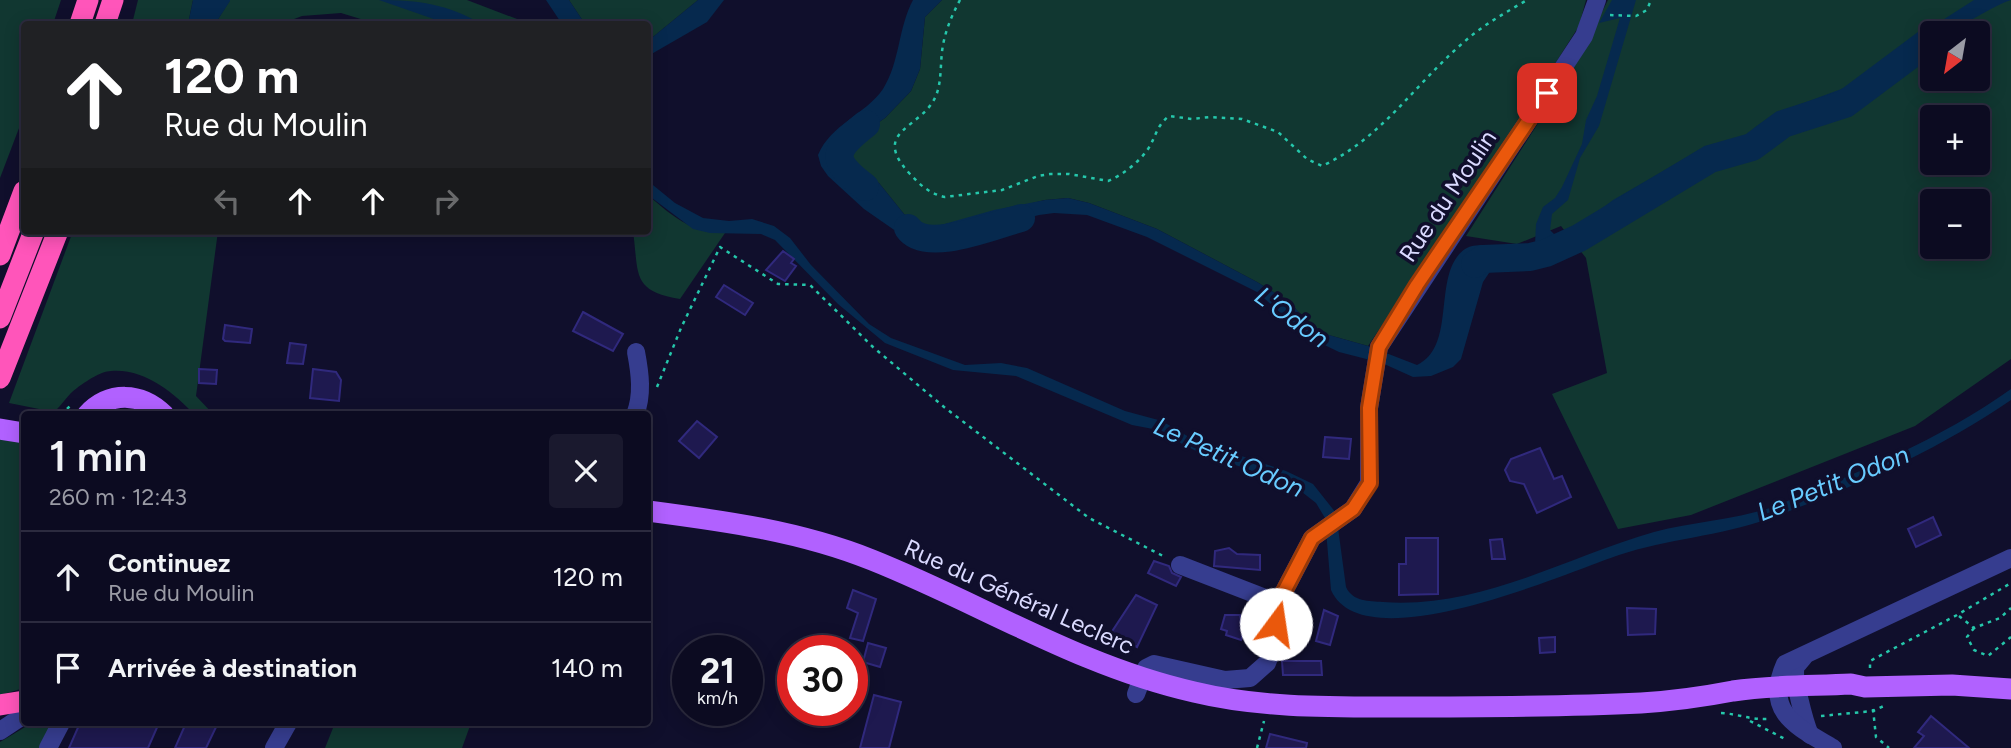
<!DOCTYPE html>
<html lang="fr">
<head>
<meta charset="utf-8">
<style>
  :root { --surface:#0c0b21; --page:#1a192e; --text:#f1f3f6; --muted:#9a9ba5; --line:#2c2b3f }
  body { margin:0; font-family:Figtree,sans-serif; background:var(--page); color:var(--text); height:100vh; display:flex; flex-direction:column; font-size:26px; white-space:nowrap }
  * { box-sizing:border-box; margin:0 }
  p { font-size:23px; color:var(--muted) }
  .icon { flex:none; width:38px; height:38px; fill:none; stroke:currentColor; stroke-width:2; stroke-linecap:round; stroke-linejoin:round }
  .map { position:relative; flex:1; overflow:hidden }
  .panel { position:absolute; left:21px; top:411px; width:630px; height:315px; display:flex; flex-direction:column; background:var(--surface); border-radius:7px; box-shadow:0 4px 18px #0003,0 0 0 2px var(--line) }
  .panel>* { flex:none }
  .hud { position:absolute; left:21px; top:21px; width:630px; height:214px; border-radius:7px; box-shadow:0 4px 18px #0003,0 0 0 2px var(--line); background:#202124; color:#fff; overflow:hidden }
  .needle { width:46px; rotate:211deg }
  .buttons { position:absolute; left:1920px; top:21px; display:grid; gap:14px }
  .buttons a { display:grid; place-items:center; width:70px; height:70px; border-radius:7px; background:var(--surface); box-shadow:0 4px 18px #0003,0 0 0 2px var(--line); font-size:35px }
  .speed { position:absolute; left:672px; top:635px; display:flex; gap:14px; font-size:35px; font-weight:700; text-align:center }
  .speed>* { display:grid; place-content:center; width:91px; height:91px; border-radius:50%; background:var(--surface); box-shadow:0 4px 18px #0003,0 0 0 2px var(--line); line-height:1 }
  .speed small { font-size:18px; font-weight:400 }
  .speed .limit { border:10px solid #d22; background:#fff; color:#111 }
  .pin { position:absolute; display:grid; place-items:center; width:60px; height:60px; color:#fff; margin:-30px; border-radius:14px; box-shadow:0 4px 10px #0006 }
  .me { position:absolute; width:77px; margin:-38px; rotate:14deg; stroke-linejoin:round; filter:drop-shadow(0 0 5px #0008) }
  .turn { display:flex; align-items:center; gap:24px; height:147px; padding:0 28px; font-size:32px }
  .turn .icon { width:91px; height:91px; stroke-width:2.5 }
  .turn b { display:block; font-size:49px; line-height:60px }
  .lanes { display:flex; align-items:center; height:66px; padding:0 28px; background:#0003; justify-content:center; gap:35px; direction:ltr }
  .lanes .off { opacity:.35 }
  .round { display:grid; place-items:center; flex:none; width:74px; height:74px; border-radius:7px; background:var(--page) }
  .head { display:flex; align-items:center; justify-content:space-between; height:119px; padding:0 28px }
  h1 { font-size:42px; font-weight:600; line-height:52px }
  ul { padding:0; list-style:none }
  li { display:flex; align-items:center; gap:21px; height:91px; padding:0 28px; border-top:2px solid var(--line) }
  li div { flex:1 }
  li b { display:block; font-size:26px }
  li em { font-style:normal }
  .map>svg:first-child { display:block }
</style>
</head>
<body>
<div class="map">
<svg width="2011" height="748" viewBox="0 0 2011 748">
  <rect width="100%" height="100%" fill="#100f2c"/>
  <!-- green -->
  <g fill="#113731" fill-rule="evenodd">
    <polygon points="0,0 61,0 53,24 24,24 24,115 0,178"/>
    <polygon points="138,0 193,0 188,24 132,24"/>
    <polygon points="230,0 467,0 530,24 377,24 341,13 302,16 281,24 215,24"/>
    <polygon points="569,0 698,0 648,41 648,24 585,24"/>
    <polygon points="942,0 1586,0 1579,26 1490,166 1368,346 1318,332 1288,301 1257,282 1157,229 1089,203 1068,198 1045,200 930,228 918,224 904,214 879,183 843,163 838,158 837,151 885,118 911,91 920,69 925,17"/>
    <path d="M1608,0h403v359l-96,67 -224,89 -73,14 -66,-135 55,-21 -21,-115 -25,-32 -44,18 -51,-8 108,-169zM1932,33h46v46h-46zM1932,117h46v46h-46zM1932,201h46v46h-46z"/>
    <path d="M648,195c23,20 44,39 77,38l-45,66c-49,-8 -41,-25 -47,-68h15z"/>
    <path d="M73,231h145l-22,165 18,19h-19c-21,-22 -51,-47 -84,-44 -10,0 -26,11 -34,17 -9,6 -15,17 -23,24l-45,-9z"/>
    <polygon points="0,439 24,442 24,688 0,695"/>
    <polygon points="32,723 53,723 39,748 0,748 0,742"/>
    <polygon points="335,723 471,723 462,748 325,748"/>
  </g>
  <!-- water -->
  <g fill="#06294e">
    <polygon points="193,0 230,0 230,1 215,24 188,24"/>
    <path d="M379,0c40,0 67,4 103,24h-34z"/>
    <polygon points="546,0 569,0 585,24 562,24"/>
    <polygon points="698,0 724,0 707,22 648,56 648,41"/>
    <path d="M913,0h29l-17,17 -5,52 -9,22 -26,27 -48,33 1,7 5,5 36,20 25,31 14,10 12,4 64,-18 51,-10 23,-2 21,5 68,26 100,53 31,19 30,31 50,14 49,19c41,-19 14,-92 48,-116 16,-10 50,3 70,-5l1,-20 7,-17 12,-9 7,-11 20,-43 4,-24 11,-24 23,-78 -21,5 13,-23h24l-37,126 -19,32 -12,42 -16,14 -2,16 5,5h12l46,-35 88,-51 30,-4 20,-10 3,-7 20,-14 78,-29 16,-9 12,-7 11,-16 83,-53h37c-27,9 -53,33 -79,33v10l-95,62 -64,27 -70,33 -137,77 -49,12 -22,10 -12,18 -22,77 -8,8 -22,9 -18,1 -31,-14 -43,-11 -31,-15 -51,-45 -110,-55 -60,-22 -33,-2 -15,2 -107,27 -16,-3 -16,-5 -36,-25 -36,-33 -7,-10 -3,-11c13,-31 47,-40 65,-66 17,-27 15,-61 30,-89z"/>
    <path d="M648,181l27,22 28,15 26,3 23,-2 22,7 16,12 21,27 58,59 22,14 74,27 36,-2 26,5 98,43 37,10 32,19 92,31 27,13 23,29 10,74c7,15 23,14 37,15 97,7 181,-44 271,-70 40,-11 85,-12 124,-27 81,-33 162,-65 233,-116v11c-74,51 -159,88 -243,119 -48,17 -101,20 -149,36 -53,18 -256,108 -288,35l-6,-72 -9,-15 -23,-18 -95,-33 -45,-23 -21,-4 -116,-49 -63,-6 -68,-27 -47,-39 -63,-64 -14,-6 -51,-1 -17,-4 -45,-34z"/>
  </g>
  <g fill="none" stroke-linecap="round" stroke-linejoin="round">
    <!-- river -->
    <g stroke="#06294e" stroke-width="28">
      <path d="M865,187c-36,-27 -32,-37 1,-63"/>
      <path d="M908,228c18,26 86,-3 113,-10"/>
      <polyline points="1475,264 1483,259 1530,257 1546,253 1579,238 1710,159 1752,147 1783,124 1845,104 1932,39"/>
    </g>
  </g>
  <!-- building -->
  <g fill="#1e194f" stroke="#30297d" stroke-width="2">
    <polygon points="783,251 794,259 791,263 796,266 785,281 766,270"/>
    <polygon points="724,285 753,303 745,315 716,297"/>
    <polygon points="583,312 623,334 613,351 573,331"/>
    <polygon points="225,325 252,329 250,343 225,341 223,339"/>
    <polygon points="290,343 306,345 303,364 287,363"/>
    <polygon points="199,369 217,370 216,384 199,383"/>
    <polygon points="313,369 336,372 341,380 339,401 310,398"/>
    <polygon points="697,421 717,437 699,458 679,441"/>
    <polygon points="1325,437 1351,439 1349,459 1323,457"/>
    <polygon points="1540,448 1554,479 1562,476 1571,497 1537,513 1524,484 1510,481 1505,470 1511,459"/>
    <polygon points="1933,517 1941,535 1916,547 1908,529"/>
    <polygon points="1406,538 1438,538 1438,594 1399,595 1399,564 1406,564"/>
    <polygon points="1502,539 1505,559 1492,559 1490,540"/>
    <polygon points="1229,548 1237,554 1260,555 1260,570 1214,566 1215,551"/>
    <polygon points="1154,561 1169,566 1172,573 1181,577 1176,586 1148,573"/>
    <polygon points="853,590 876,599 863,641 850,638 858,613 847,608"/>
    <polygon points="1136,595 1157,605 1137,647 1111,633"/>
    <polygon points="1627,608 1656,609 1655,634 1628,635"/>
    <polygon points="1324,610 1338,616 1330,645 1316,641"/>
    <polygon points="1225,615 1240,615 1241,624 1246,625 1241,640 1226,635 1227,631 1221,629"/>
    <polygon points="1555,637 1555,652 1540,653 1539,638"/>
    <polygon points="868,643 886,648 880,667 863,662"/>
    <polygon points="1282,661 1321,661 1322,675 1283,675"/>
    <polygon points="874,695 901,702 889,748 860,748"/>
    <polygon points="1931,716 1969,748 1914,748 1924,736 1918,732"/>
    <polygon points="80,723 159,723 148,748 69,748"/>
    <polygon points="186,723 218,723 206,748 175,748"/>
    <polygon points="1270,734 1307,743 1306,748 1266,748"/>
  </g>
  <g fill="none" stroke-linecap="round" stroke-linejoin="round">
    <!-- path -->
    <g stroke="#25c7ab" stroke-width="2.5" stroke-dasharray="3.5 5" stroke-linecap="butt">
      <path d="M960,0c-8,15 -14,29 -17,45 -3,16 -1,33 -6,48 -12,36 -69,36 -27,81 10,11 20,20 35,23l57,-7 36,-14 12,-2h19l39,7c15,-6 31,-19 40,-32 8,-12 8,-23 21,-33l23,3 18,-2 32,2 36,13 29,27 15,7c60,-28 93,-82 142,-124 19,-17 41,-29 63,-42"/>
      <polyline points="1610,15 1636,16 1647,10 1651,0"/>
      <polyline points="657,387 681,328 720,247 778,284 810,285 873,347 944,407 1089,518 1165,557"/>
      <polyline points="61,415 71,405"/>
      <polyline points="1959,616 1974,628 2000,618 2011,608"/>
      <polyline points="1974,628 1967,637 1974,650 1988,656 2011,637"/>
      <polyline points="1870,668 1870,661 1957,615 2011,583"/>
      <polyline points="1873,709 1876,737 1889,748"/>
      <path d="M1721,713c18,1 29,7 48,6"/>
      <polyline points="1821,716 1873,711 1886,705"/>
      <polyline points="1750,721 1787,740"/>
      <polyline points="1257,748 1264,721"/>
    </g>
    <!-- minor -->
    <g stroke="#363d8f" stroke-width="18">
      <path d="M635,415c8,-20 5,-42 1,-63"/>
      <polyline points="1180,565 1278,603"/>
      <path d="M1804,657c-1,1 -7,8 -8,9 -4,11 9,57 14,69"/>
      <polyline points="1136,694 1146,668 1154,664 1225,680 1250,678 1267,663 1274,645 1278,603 1312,538 1353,509 1369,483 1369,408 1379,347 1584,36 1597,0"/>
      <polyline points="0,731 24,715"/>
      <polyline points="48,748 61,723"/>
      <polyline points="274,748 288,723"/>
      <path d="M1833,748c-35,-21 -70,-35 -48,-84l226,-106"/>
    </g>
    <!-- major -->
    <g stroke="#b161ff" stroke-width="21">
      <path d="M87,415c22,-24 54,-23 77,0"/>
      <polyline points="0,429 24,433"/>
      <path d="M648,511c76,10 152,20 224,49 108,43 207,106 322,132 66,16 136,15 204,15 81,0 162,0 243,-4 31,-2 61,-6 92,-12 39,-6 80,-5 118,-7l14,3 87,-2 59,4"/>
    </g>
    <!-- highway -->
    <g stroke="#ff55ba" stroke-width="21">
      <polyline points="80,24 88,0"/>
      <polyline points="105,24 113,0"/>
      <polyline points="0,255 24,191"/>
      <polyline points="0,318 34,231"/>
      <polyline points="0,378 58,231"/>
      <polyline points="0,705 24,701"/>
    </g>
  </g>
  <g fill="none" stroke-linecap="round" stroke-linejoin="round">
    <!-- route casing -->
    <g stroke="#983908" stroke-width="18">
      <polyline id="route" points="1276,624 1278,603 1312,538 1353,509 1370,483 1369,408 1379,347 1417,285 1547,93"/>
    </g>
    <!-- route -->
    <use href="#route" stroke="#ea580c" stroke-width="12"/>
  </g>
  <g text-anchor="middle" stroke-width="7" stroke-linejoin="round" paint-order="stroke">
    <!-- street labels -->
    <g font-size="24" fill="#dadaff" stroke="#100f2c">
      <text transform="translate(1448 196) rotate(-56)" y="8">Rue du Moulin</text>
      <text transform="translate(1019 597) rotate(24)" y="8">Rue du Général Leclerc</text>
    </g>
    <!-- water labels -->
    <g font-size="26" font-style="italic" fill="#68cbff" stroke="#100f2c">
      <text transform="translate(1292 317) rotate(36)" y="9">L'Odon</text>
      <text transform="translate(1229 457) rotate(24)" y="9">Le Petit Odon</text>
      <text transform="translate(1833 483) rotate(-22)" y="9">Le Petit Odon</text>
    </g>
  </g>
</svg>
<div class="buttons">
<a><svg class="needle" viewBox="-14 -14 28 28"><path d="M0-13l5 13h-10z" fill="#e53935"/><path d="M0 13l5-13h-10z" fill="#9a9ba5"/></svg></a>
<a>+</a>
<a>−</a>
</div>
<div class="speed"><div>21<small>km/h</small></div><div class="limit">30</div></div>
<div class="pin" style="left:1547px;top:93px;background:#d93025"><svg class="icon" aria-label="arrive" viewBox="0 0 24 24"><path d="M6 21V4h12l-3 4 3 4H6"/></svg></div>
<svg class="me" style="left:1276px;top:624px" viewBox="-20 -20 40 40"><circle r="19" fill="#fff"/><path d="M0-13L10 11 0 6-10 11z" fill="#ea580c"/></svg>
<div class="hud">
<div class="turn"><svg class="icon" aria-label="ahead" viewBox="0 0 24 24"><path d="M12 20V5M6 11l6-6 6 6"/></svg><div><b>120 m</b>Rue du Moulin</div></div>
<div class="lanes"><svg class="icon off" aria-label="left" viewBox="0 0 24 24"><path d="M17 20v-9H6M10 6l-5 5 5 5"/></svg><svg class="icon" aria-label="ahead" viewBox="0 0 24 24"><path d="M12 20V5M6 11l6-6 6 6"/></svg><svg class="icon" aria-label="ahead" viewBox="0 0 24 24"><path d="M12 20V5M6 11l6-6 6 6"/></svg><svg class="icon off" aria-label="right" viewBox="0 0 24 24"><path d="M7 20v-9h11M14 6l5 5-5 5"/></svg></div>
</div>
<section class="panel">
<div class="head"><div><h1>1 min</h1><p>260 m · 12:43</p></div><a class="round"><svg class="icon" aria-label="close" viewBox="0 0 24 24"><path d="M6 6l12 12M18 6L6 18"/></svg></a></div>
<ul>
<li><svg class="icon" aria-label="ahead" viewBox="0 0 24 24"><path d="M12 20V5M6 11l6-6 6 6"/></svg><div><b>Continuez</b><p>Rue du Moulin</p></div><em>120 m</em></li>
<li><svg class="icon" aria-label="arrive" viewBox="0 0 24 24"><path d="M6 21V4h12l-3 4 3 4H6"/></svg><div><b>Arrivée à destination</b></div><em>140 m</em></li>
</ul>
</section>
</div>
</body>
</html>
